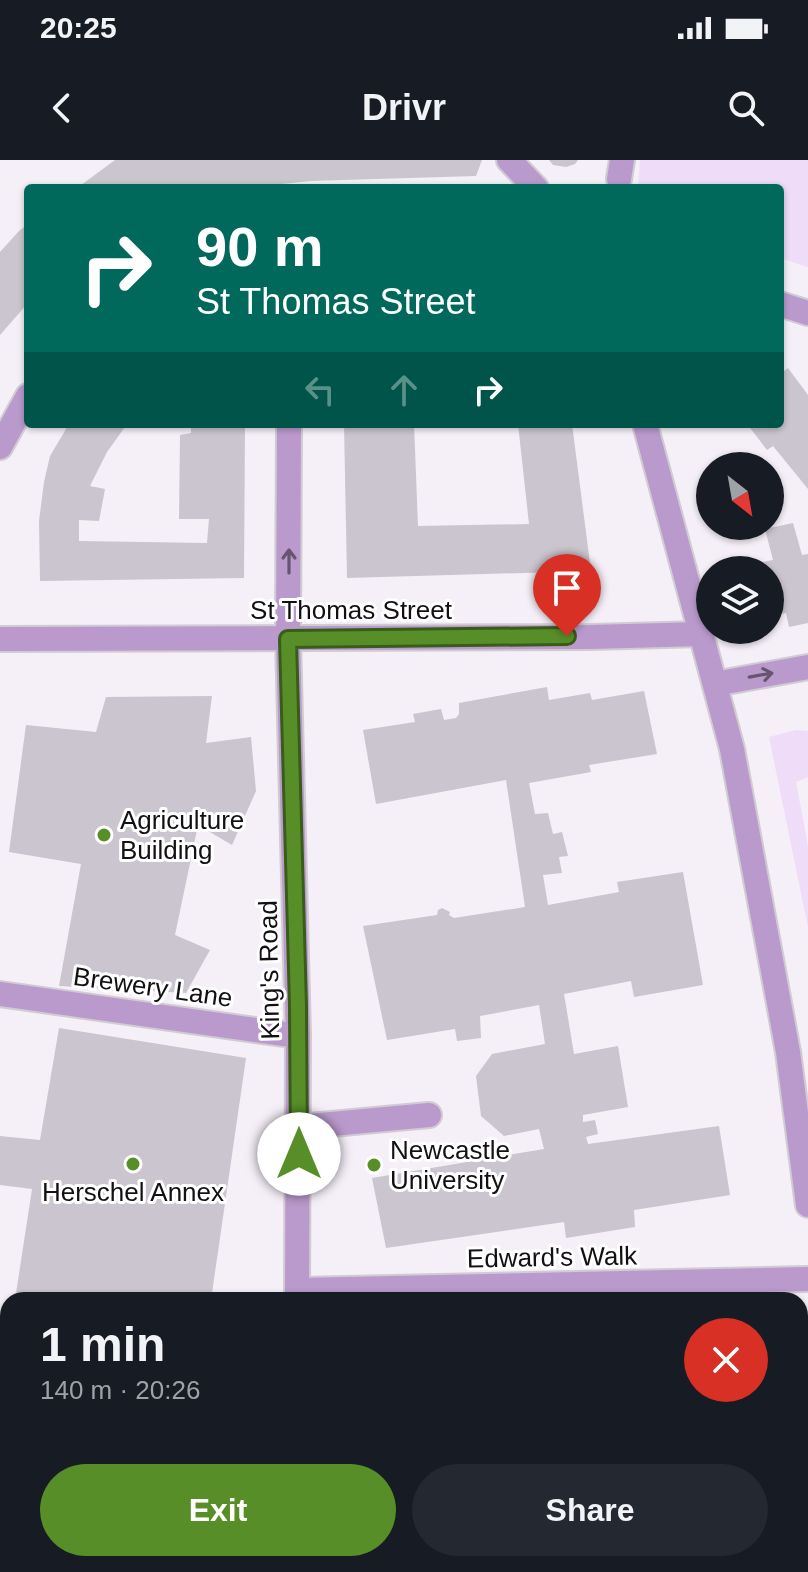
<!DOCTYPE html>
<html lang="en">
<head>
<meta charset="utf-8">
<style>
  :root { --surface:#171b24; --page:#242831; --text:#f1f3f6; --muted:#9ea1a6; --accent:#588e28 }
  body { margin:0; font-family:Helvetica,sans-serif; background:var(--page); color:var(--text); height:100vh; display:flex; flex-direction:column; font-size:30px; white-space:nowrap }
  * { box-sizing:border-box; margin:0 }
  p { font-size:26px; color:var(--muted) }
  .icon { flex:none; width:44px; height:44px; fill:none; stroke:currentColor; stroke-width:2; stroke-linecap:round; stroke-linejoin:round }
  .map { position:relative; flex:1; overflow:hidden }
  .sheet { position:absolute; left:0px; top:1132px; width:808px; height:280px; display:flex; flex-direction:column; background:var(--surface); border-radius:24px 24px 0 0; box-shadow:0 2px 6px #0004 }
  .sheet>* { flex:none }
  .guide { position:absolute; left:24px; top:24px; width:760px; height:244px; border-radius:8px; box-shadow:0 2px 6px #0004; background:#00695c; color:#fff; overflow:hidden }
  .needle { width:52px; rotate:149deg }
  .tools { position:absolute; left:696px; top:292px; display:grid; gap:16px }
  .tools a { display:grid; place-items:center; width:88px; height:88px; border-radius:50%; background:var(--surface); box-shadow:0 2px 6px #0004; font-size:40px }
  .pin { position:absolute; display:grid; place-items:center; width:68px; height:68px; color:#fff; margin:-82px -34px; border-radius:50% 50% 50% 0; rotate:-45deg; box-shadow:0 0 8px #0007 }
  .pin .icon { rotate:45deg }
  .me { position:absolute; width:88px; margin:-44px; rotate:0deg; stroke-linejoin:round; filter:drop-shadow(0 0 6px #0008) }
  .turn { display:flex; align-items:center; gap:28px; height:168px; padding:0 40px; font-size:36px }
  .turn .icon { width:104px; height:104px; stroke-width:2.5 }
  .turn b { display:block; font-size:56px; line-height:68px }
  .lanes { display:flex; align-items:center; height:76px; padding:0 40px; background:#0003; justify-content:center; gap:40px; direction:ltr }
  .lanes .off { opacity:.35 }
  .round { display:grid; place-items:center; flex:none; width:84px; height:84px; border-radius:42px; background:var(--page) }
  .headline { display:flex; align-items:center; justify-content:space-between; height:136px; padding:0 40px }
  h1 { font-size:48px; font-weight:700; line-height:60px }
  .primary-button { display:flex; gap:16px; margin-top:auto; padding:16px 40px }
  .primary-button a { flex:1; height:92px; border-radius:48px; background:var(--accent); color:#fff; font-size:32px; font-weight:700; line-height:92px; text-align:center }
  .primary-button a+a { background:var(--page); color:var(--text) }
  .status { display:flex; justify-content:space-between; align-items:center; height:56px; padding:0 40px; background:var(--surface); direction:ltr }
  .status svg { height:22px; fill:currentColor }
  header { display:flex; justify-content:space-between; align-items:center; height:104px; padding:0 40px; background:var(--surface); font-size:36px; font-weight:700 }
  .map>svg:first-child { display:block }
</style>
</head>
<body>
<div class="status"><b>20:25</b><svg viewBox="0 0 49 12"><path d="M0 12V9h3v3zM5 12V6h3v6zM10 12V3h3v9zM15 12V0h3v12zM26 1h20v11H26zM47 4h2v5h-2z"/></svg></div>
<header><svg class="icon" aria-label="back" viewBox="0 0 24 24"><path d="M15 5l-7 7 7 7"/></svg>Drivr<svg class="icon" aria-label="search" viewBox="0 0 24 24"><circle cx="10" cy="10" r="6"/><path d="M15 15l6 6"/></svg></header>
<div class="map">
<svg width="808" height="1412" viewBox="0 0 808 1412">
  <rect width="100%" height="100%" fill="#f5eff8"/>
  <!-- green -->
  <g fill="#eedcf8">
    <polygon points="640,0 808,0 808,107 780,98 780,28 638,28"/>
    <polygon points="796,570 808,571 808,617 796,622 808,686 808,767 769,577"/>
  </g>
  <!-- building -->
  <g fill="#cac5ce">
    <polygon points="115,0 482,0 476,16 310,21 245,28 77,28"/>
    <polygon points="549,0 578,0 575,4 566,7 553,5"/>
    <polygon points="28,64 28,143 0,175 0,92 19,71"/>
    <polygon points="788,208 808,235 808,329 773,286 767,290 747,264 780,264 780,214"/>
    <polygon points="69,264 127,264 107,292 90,326 105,329 99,361 79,360 79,381 207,383 209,359 179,359 180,275 191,273 191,264 245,264 244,418 40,421 39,361 44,322 50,296"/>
    <polygon points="344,264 414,264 418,366 529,364 518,264 572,264 591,411 347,418"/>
    <polygon points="793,363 802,395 808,394 808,463 789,467 786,453 770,456 770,410 759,410 757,403 773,400 765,369"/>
    <polygon points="547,527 549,540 590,533 592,540 644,531 657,594 589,605 591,612 529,623 535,654 548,653 553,674 562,672 568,696 559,697 562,713 543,715 548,745 619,732 617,722 683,712 703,825 634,837 631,821 564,834 574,894 618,886 628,947 583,955 583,962 595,960 598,974 586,977 588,984 719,966 730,1035 634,1050 635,1067 566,1078 564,1062 386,1088 372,1018 544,989 539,969 504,976 481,956 476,916 492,894 545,884 539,845 480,856 481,878 457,881 455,869 387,880 363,766 437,755 438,750 442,748 450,752 449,755 454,758 525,747 506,620 376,644 363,570 415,562 413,554 441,549 444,560 456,558 459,554 459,543"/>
    <polygon points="212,536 206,583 251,577 256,631 232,685 198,665 175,775 210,790 186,833 59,826 81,704 9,692 26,565 96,572 106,537"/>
    <polygon points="59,868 246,898 211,1140 15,1140 32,1029 0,1025 0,976 40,980"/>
    <polygon points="0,1390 8,1392 8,1404 50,1404 72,1410 75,1404 182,1404 191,1407 189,1412 0,1412"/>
    <polygon points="291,1404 457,1404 480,1411 289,1412"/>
    <polygon points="647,1404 751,1404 751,1412 648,1412"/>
  </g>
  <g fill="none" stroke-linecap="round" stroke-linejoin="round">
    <!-- minor casing -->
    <g stroke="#d1cbd3" stroke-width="28">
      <g id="minor">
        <polyline points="509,0 536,28"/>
        <polyline points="619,19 622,0"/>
        <polyline points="780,144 808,153"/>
        <polyline points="289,264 288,479 298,876 297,1140"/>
        <polyline points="645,264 732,589 788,892 808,1045"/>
        <polyline points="0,287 28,236"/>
        <polyline points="0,479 590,477 702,474"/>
        <polyline points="715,524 808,507"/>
        <polyline points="0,834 298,876"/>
        <polyline points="299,967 429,955"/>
        <polyline points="298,1130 808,1119"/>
        <polyline points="244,1412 246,1404"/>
      </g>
    </g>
    <!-- minor -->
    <use href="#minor" stroke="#ba9acc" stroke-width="24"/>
  </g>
  <!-- one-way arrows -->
  <defs><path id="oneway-shaft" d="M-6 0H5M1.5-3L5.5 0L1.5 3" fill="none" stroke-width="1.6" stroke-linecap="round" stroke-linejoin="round" transform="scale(2)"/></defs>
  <g stroke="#665570">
    <use href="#oneway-shaft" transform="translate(289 401) rotate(-90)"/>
    <use href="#oneway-shaft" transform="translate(761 515) rotate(-10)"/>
  </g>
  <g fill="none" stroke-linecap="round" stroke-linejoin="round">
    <!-- route casing -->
    <g stroke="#395c1a" stroke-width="20">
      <polyline id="route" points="299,994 298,846 288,479 567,476"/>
    </g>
    <!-- route -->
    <use href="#route" stroke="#588e28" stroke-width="14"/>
  </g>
  <!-- markers -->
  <g fill="#588e28" stroke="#fff" stroke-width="3">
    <circle cx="104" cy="675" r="8"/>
    <circle cx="133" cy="1004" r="8"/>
    <circle cx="374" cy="1005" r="8"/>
  </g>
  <g text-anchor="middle" stroke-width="6" stroke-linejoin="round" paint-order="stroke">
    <!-- street labels -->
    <g font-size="26" fill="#121013" stroke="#fff">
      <text x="351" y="459">St Thomas Street</text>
      <text transform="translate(269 810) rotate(-91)" y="9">King's Road</text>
      <text transform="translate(153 827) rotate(8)" y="9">Brewery Lane</text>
      <text transform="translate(552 1097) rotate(-1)" y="9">Edward's Walk</text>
    </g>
    <!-- poi labels -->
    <g font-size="26" fill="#121013" stroke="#fff" text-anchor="start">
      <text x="120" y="669">Agriculture<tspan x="120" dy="30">Building</tspan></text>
      <text x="390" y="999">Newcastle<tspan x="390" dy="30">University</tspan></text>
      <text x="133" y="1041" text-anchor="middle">Herschel Annex</text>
    </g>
  </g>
</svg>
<div class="tools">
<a><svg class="needle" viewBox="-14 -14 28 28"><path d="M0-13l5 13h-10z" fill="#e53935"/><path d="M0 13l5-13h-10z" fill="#9ea1a6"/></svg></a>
<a><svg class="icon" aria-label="layers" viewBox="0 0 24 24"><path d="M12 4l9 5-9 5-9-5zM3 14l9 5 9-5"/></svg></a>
</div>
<div class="pin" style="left:567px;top:476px;background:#d93025"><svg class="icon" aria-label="arrive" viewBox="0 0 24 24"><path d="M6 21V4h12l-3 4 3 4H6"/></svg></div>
<svg class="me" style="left:299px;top:994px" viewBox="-20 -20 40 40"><circle r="19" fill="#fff"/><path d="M0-13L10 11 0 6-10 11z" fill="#588e28"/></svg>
<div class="guide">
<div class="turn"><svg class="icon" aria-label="right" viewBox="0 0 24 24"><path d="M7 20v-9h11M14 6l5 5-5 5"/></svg><div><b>90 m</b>St Thomas Street</div></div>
<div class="lanes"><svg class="icon off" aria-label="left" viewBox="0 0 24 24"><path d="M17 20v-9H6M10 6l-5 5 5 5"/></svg><svg class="icon off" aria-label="ahead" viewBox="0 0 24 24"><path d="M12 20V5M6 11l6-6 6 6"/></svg><svg class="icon" aria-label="right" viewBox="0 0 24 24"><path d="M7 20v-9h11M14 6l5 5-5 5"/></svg></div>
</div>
<section class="sheet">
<div class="headline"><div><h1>1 min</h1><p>140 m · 20:26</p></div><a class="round" style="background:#d93025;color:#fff"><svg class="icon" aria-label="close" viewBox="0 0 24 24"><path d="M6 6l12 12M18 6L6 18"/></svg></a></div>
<div class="primary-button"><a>Exit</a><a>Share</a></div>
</section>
</div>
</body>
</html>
